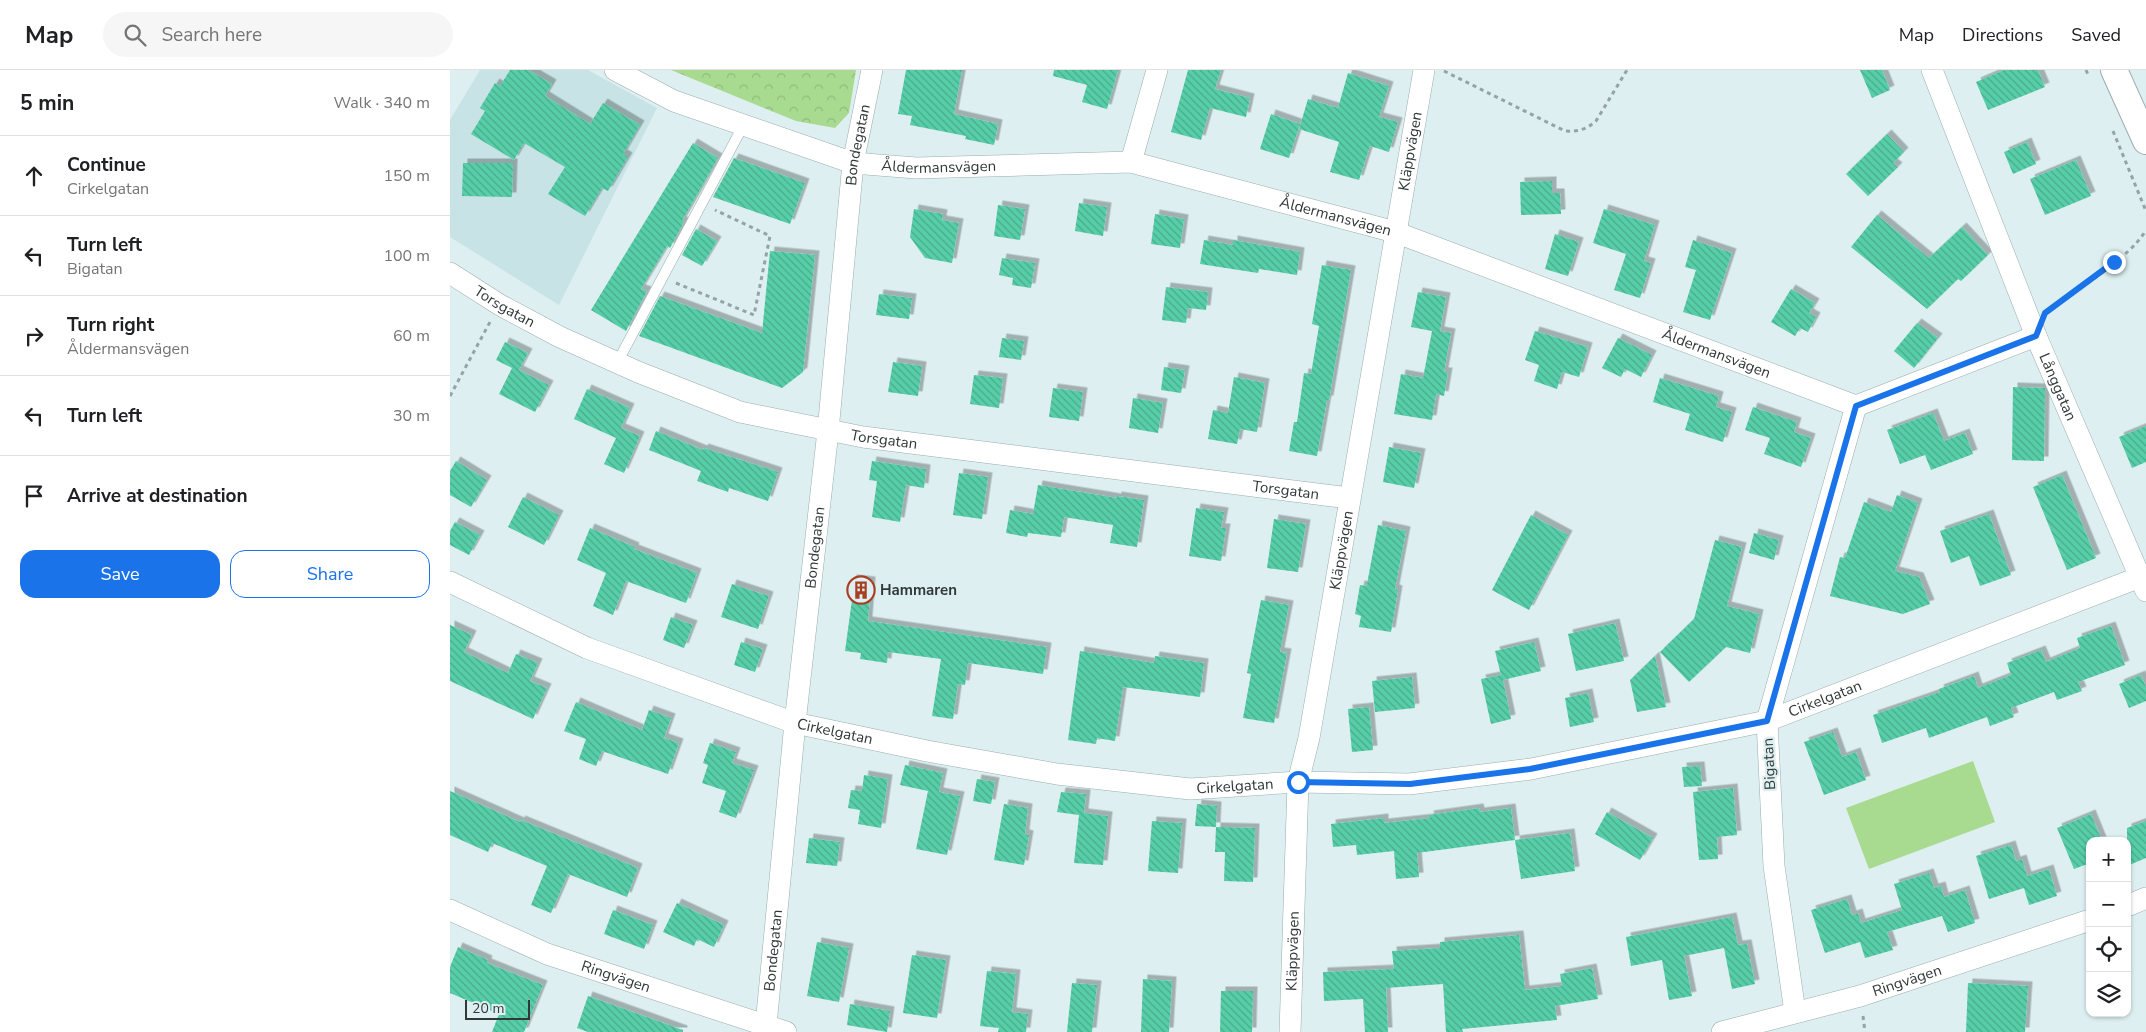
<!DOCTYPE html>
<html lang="en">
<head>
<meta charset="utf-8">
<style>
  :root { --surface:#fff; --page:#f6f6f6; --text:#202124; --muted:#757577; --line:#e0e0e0; --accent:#1a73e8 }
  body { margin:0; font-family:"Nunito Sans",sans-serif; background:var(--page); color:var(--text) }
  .controls { position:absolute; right:15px; bottom:15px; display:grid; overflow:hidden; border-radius:10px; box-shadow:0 1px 4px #0004 }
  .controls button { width:45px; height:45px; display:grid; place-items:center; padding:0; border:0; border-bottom:1px solid var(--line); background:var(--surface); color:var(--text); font:25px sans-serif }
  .scale { position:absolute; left:15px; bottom:12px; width:65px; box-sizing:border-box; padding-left:5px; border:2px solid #313838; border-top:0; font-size:14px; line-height:18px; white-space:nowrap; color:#313838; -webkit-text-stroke:4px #ddeff1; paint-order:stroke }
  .stop { position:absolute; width:15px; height:15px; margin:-11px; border:4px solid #1a73e8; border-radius:50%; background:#fff }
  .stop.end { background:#1a73e8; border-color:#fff; box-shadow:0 1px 5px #0008 }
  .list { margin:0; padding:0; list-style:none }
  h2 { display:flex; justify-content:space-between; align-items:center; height:65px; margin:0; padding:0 20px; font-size:21px }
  h2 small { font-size:16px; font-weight:400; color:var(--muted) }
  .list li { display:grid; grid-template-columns:32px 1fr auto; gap:15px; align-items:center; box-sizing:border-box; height:80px; padding:0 20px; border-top:1px solid var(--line) }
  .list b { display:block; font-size:19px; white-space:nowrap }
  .list p { margin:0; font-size:16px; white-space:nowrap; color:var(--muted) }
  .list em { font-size:16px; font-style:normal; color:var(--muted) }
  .actions { display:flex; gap:10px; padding:15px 20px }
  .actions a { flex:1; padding:11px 0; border:1px solid var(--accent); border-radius:15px; text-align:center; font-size:18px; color:var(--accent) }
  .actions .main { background:var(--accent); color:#fff }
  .icon { flex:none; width:28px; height:28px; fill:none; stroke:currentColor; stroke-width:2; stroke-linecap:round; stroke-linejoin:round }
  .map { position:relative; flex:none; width:1696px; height:962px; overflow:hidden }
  header { display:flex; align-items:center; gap:30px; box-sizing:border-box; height:70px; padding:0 25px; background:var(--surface); border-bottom:1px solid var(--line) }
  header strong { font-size:24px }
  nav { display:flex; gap:28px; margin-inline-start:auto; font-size:18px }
  .search { width:350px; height:45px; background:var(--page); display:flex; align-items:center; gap:12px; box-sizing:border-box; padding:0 18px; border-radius:28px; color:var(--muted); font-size:19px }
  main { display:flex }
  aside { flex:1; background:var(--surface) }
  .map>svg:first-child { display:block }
</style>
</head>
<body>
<header>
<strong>Map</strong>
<div class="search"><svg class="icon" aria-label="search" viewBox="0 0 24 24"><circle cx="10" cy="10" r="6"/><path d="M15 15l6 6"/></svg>Search here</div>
<nav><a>Map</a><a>Directions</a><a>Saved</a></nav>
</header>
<main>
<aside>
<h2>5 min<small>Walk · 340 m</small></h2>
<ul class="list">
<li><svg class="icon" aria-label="ahead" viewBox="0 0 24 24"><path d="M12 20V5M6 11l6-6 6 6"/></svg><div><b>Continue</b><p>Cirkelgatan</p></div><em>150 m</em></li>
<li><svg class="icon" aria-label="left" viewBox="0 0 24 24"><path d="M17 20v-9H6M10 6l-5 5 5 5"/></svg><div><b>Turn left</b><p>Bigatan</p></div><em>100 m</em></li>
<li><svg class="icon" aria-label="right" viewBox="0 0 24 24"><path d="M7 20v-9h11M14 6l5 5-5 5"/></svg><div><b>Turn right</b><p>Åldermansvägen</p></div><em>60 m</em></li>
<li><svg class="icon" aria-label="left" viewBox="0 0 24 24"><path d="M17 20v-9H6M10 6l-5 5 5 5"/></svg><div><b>Turn left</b></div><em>30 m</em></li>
<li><svg class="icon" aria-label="arrive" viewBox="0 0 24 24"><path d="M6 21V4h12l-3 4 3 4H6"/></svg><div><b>Arrive at destination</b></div></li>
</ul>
<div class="actions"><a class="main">Save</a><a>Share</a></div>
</aside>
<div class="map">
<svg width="1696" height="962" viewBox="0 0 1696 962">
  <defs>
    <pattern id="park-crowns" width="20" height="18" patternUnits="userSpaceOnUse" patternTransform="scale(1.25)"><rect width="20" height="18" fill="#a8da90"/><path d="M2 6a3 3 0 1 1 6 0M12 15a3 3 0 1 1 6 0" fill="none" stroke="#91bc7d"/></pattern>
    <pattern id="building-back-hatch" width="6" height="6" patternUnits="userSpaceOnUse" patternTransform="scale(1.25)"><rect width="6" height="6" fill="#57cfa9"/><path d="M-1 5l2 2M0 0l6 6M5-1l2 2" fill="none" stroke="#49a98b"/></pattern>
    <filter id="shadow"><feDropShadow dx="4.5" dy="-4.5" stdDeviation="0" flood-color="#0004"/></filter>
  </defs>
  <rect width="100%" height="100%" fill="#ddeff1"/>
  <polygon fill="#c8e3e5" points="30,0 138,0 207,38 109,235 0,167 0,50"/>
  <polygon fill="url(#park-crowns)" points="221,0 406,0 399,43 385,58 346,51"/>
  <polygon fill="#a8da90" points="1523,691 1545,752 1419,799 1396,738"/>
  <g fill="url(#building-back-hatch)" filter="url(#shadow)">
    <polygon points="60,0 78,0 102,14 95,26 140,54 153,33 190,55 173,84 178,87 158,121 152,118 135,146 98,124 115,97 74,73 64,90 21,64 35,41 30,38 45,13 50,16"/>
    <polygon points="456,0 512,0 504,44 548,54 544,75 515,69 516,66 460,55 462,46 448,44"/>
    <polygon points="604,0 668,0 657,39 632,32 637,15 603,6"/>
    <polygon points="738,0 771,0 765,19 800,28 796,47 760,38 751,70 721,62"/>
    <polygon points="1410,0 1432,0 1440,20 1422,28"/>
    <polygon points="1554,0 1588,0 1595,17 1538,40 1526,12"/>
    <polygon points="898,3 939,16 929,47 948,52 939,82 920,76 909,110 880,102 889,72 849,59 858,29 888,38"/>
    <polygon points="821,44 850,54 839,88 810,79"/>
    <polygon points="1437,64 1454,82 1443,93 1448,97 1418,126 1396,104"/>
    <polygon points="1577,72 1586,94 1563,104 1554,82"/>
    <polygon points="243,73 268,88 232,151 234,152 220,178 217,176 191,219 197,221 176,261 141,240"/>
    <polygon points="284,88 355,113 340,154 263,127"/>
    <polygon points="1626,90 1641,126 1595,145 1580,109"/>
    <polygon points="13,93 63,93 62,127 12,126"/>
    <polygon points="1102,111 1102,123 1110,123 1111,144 1071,145 1070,112"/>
    <polygon points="629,133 657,137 653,166 625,161"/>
    <polygon points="548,135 575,139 570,170 544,166"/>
    <polygon points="464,139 493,144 492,150 509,153 502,193 475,188 460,167"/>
    <polygon points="1154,139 1205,155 1194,191 1201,193 1190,228 1164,220 1176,184 1143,173"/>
    <polygon points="705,144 734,149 730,178 701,174"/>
    <polygon points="1427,145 1479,188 1512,157 1538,185 1511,211 1508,209 1477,239 1401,177"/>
    <polygon points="246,159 267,171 252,196 232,185"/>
    <polygon points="1105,164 1129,172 1118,206 1095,199"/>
    <polygon points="754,170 783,175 783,170 850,182 847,205 809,199 808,203 750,194"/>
    <polygon points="1243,170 1282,183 1260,250 1233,242 1246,200 1235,197"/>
    <polygon points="320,181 365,185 353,302 332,318 189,266 210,226 312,263"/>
    <polygon points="552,188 585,193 581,218 562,215 563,208 549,205"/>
    <polygon points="872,195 901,200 879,330 877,330 867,386 839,381 844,352 847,352 854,303 861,304 869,256 862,254"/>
    <polygon points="716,217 758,222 756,240 738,238 736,253 712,250"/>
    <polygon points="1341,219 1365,233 1359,243 1366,247 1358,262 1350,258 1345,266 1321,252"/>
    <polygon points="968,222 996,227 990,261 1001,263 994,302 998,302 994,326 986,324 982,350 944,344 951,304 973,308 982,261 961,257"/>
    <polygon points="429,224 462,228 459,249 426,245"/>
    <polygon points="1467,253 1488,268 1464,298 1444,281"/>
    <polygon points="1085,261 1138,277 1129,307 1112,302 1107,319 1084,311 1089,295 1075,290"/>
    <polygon points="552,268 574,271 571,290 549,287"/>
    <polygon points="1168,268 1202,285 1191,307 1175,299 1171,307 1152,298"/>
    <polygon points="55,272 78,283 69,300 99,315 85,342 49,324 62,298 46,290"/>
    <polygon points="443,292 472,296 468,326 438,322"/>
    <polygon points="714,297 735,300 731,323 711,320"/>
    <polygon points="524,305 553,308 549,338 520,334"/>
    <polygon points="784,307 815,313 807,362 790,359 787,374 758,369 763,340 778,343"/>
    <polygon points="1210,308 1269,326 1266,337 1282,342 1273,372 1235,360 1240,344 1203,332"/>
    <polygon points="1563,317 1595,318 1594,391 1562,390"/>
    <polygon points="603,318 633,322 629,351 599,347"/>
    <polygon points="137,319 180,338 171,358 190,366 174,403 154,394 166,368 124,349"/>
    <polygon points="683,328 713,333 708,363 679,358"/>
    <polygon points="1303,337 1347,352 1344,362 1361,368 1351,397 1314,384 1320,368 1295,360"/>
    <polygon points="1483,343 1494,371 1515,363 1523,384 1481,400 1475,385 1450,394 1437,360"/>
    <polygon points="1696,356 1696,392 1682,398 1669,367"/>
    <polygon points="206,361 253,380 254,378 328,402 318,431 279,418 278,422 247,411 251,401 199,380"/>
    <polygon points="939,377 971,383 964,418 933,412"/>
    <polygon points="6,391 37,410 21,437 0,425 0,401"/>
    <polygon points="422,391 476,399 474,418 456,415 450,452 422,447 427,411 419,410"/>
    <polygon points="509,403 538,407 532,449 503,445"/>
    <polygon points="1612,405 1646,488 1617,500 1583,417"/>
    <polygon points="588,415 667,428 667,426 694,430 687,477 660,473 663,455 614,447 611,467 578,463 577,467 556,463 560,440 583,444"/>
    <polygon points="1447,425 1468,433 1445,501 1469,507 1480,534 1453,544 1380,526 1390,487 1395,488 1414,432 1441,442"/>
    <polygon points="73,427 109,445 94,475 58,457"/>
    <polygon points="746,438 774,442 771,458 776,458 771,491 739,486"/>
    <polygon points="1539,444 1561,505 1530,516 1519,486 1501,493 1490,461"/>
    <polygon points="1081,445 1118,465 1079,540 1042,520"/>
    <polygon points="824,449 856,454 848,502 817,498"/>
    <polygon points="5,452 30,465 19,485 0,475 0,461"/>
    <polygon points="928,455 956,461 945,519 948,520 941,562 909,557 911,546 905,544 910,515 916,516 917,514"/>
    <polygon points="140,458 185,477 184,479 247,503 236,533 176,511 163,545 143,536 156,503 127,490"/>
    <polygon points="1304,463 1329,470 1324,490 1299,483"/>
    <polygon points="1265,470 1292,477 1277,536 1309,544 1300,583 1276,577 1239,612 1210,582 1244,549"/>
    <polygon points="402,509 421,511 418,551 597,577 593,604 518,593 515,615 508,614 503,649 482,646 491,589 438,582 437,593 410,589 411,583 395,581 402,530 400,530"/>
    <polygon points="282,514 319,526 308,559 271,547"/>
    <polygon points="811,530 839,535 830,582 837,583 824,653 793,648 801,604 797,603"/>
    <polygon points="221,547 243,555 234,578 213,570"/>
    <polygon points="1165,553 1174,591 1126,601 1118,564"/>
    <polygon points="0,555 22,565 14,582 58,603 66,584 88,593 80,611 97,618 83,649 0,611"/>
    <polygon points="1661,556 1675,595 1628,612 1632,621 1607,630 1604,622 1561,638 1564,647 1540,656 1537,647 1479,668 1476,658 1432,673 1423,645 1490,622 1489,619 1524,606 1528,618 1561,605 1557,593 1591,580 1596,592 1630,578 1627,568"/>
    <polygon points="291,572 313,579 305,602 284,595"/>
    <polygon points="1084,572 1091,601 1053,610 1061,649 1041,654 1031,609 1051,605 1045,581"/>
    <polygon points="630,581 704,593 705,586 754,593 750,627 673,617 665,671 647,668 646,674 618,670"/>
    <polygon points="1205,586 1216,637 1187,642 1180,610"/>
    <polygon points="1691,605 1696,617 1696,631 1679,638 1669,614"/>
    <polygon points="962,607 965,638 925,642 922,611"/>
    <polygon points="1138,623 1144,652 1120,657 1115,628"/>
    <polygon points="126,632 192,660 199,640 221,648 214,668 229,673 218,704 152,681 146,696 129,689 136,669 114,661"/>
    <polygon points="919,637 923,680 902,682 898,639"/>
    <polygon points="1383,662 1392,687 1406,682 1416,710 1374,725 1354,672"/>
    <polygon points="260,673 286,682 282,693 304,700 286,748 269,742 276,721 252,713 258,695 253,693"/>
    <polygon points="455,695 493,703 489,722 510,726 497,785 466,779 478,721 450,715"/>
    <polygon points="1250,696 1252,716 1234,717 1232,697"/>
    <polygon points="414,705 438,709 431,758 408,754 410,740 398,738 401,720 412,721"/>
    <polygon points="527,709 545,712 541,734 523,731"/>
    <polygon points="1283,718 1287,765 1267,767 1268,789 1249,790 1243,722"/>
    <polygon points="0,721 70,752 71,750 188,798 177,827 118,804 101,843 81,835 97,796 42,773 38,782 0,765"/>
    <polygon points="611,722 636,724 634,743 658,746 653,795 624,793 629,745 607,742"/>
    <polygon points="554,734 578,738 575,764 579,765 574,795 544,790"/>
    <polygon points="747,734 767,736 766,757 745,756"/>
    <polygon points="1029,738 1030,742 1061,738 1065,770 967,783 969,807 946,809 944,781 907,785 906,775 883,777 881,754 934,748 934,753 980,748 979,745"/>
    <polygon points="1157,742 1203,768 1190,790 1145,764"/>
    <polygon points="1641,744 1652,771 1640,771 1640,793 1624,799 1607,758"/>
    <polygon points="702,751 732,753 728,803 698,801"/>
    <polygon points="1696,751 1696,788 1677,796 1677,758"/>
    <polygon points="766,757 805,758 803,812 774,811 775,782 765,782"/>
    <polygon points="1120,763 1125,801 1071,809 1065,770"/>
    <polygon points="359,768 390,772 387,796 356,793"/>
    <polygon points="1561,775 1566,791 1572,789 1577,806 1599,799 1607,826 1579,835 1574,818 1539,829 1526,786"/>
    <polygon points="1479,803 1484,818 1491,816 1494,827 1515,820 1525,853 1498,862 1492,846 1437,862 1443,880 1415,888 1410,872 1375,883 1361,840 1397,829 1402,845 1408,843 1411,853 1452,840 1444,814"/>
    <polygon points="227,833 274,855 264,877 247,869 244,876 213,862"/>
    <polygon points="163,840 203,855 194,879 154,864"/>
    <polygon points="1282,847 1288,875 1297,874 1305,914 1282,919 1274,878 1234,886 1242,926 1219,930 1212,890 1181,896 1176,867"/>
    <polygon points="1069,865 1075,920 1112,916 1110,904 1142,898 1148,929 1105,936 1107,950 1012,959 1013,962 996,962 993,914 936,918 938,962 915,962 913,929 874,931 873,902 944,899 942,881 990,878 990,872"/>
    <polygon points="367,872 399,878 389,932 357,926"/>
    <polygon points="8,877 38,890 37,893 93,915 74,962 42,962 49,944 0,923 0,897"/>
    <polygon points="462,885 496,890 487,948 453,943"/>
    <polygon points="537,901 566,904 562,942 578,944 576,962 548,962 549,958 530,956"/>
    <polygon points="693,909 722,911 719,962 691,962"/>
    <polygon points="622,913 647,915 642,962 617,962"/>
    <polygon points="1518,913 1578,916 1575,962 1516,962"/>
    <polygon points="771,921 803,921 802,962 770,962"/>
    <polygon points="138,926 233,960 233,962 138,962 127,958"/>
    <polygon points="400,934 440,941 437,962 397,955"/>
  </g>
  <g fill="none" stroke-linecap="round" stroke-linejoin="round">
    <g stroke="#9bacae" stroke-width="11">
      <polyline id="service" points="167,293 294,54"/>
    </g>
    <g stroke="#9bacae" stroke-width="22">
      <g id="minor">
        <path id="s1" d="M 165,0 L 224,31 L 403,93 L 466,98 L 681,92 L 945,162 L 1406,336 L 1586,266"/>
        <path id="s2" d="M 1482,0 L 1586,266 L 1696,521"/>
        <polyline points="681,92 707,0"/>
        <path id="s3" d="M 0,203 L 50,235 L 110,267 L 188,302 L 290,342 L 413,367 L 899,428"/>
        <path id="s4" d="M 0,512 L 137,578 L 345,653 L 477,681 L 607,704 L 740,719 L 848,712 L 959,714 L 1081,699 L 1317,651 L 1690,507"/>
        <polyline points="1677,836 1696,828"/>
        <path id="s5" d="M 0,840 L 97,884 L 336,962"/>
        <polyline points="1345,942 1324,796 1317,651 1406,336"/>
        <path id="s6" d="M 316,955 L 345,653 L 378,361 L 403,93 L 422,0"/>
        <path id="s7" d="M 840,962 L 848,712 L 859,668 L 974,0"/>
        <path id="s8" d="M 1272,962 L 1410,926 L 1640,850"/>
      </g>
    </g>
    <g stroke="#9bacae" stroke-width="28">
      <polyline id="tertiary" points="1664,0 1696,71"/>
    </g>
    <g stroke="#96a3a4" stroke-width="3" stroke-dasharray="4 4" stroke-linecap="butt">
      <polyline points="1636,0 1639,7"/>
      <path d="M 994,1 L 1115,61 C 1128,62 1137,59 1146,51 L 1177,0"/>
      <polyline points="1663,61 1696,141"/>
      <polyline points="226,213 304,245 320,166 265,140"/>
      <path d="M 1598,241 C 1626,220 1679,189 1696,160"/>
      <polyline points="0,326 40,252"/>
      <polyline points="1413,946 1415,962"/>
    </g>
    <use href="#service" stroke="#fff" stroke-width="10"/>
    <use href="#minor" stroke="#fff" stroke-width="21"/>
    <use href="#tertiary" stroke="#fff" stroke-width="26"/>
  </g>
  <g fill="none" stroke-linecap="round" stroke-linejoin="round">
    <polyline stroke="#1a73e8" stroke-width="6" points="848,712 960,714 1080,699 1317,651 1406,336 1586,266 1595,243 1664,192"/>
  </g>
  <defs>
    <g id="building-ring" transform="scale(1.4375)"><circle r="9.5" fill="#ddeff1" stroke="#a83f22" stroke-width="1.5"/><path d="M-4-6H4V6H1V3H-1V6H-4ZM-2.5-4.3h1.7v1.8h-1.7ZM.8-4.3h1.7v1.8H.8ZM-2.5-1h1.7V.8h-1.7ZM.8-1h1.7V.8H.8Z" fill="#a83f22"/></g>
  </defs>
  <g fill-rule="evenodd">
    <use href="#building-ring" x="411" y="520"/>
  </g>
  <g text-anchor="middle" stroke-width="4.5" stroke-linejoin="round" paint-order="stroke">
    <g font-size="15" fill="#313838" stroke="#ddeff1">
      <text dy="5" stroke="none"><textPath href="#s6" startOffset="885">Bondegatan</textPath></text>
      <text dy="5" stroke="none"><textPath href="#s7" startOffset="891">Kläppvägen</textPath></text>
      <text dy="5" stroke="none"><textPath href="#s1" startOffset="342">Åldermansvägen</textPath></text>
      <text dy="5" stroke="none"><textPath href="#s1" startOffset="746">Åldermansvägen</textPath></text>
      <text dy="5" stroke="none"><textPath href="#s3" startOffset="64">Torsgatan</textPath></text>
      <text dy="5" stroke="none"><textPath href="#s1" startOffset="1151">Åldermansvägen</textPath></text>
      <text dy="5" stroke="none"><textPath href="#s2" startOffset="341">Långgatan</textPath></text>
      <text dy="5" stroke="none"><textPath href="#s3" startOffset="469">Torsgatan</textPath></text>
      <text dy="5" stroke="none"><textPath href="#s3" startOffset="874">Torsgatan</textPath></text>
      <text dy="5" stroke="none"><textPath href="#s6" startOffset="480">Bondegatan</textPath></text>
      <text dy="5" stroke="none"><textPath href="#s7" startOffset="486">Kläppvägen</textPath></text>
      <text dy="5" stroke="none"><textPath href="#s4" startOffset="1419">Cirkelgatan</textPath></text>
      <text dy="5" stroke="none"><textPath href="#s4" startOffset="414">Cirkelgatan</textPath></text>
      <text transform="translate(1319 694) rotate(-93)" y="5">Bigatan</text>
      <text dy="5" stroke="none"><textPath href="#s4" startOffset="819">Cirkelgatan</textPath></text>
      <text dy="5" stroke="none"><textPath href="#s6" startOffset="75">Bondegatan</textPath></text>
      <text dy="5" stroke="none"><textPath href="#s7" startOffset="81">Kläppvägen</textPath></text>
      <text dy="5" stroke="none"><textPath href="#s5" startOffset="179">Ringvägen</textPath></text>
      <text dy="5" stroke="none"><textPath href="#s8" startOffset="192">Ringvägen</textPath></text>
    </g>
    <g font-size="15" font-weight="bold" fill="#313838" stroke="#ddeff1" text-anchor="start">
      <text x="430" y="525">Hammaren</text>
    </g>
  </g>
</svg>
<div class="controls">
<button>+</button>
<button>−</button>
<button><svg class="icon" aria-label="locate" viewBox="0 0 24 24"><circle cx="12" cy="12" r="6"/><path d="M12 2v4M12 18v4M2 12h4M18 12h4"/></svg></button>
<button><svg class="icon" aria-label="layers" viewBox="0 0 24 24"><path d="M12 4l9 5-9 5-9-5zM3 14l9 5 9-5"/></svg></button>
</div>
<div class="scale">20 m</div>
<div class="stop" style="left:848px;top:712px"></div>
<div class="stop end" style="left:1664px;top:192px"></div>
</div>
</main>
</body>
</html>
